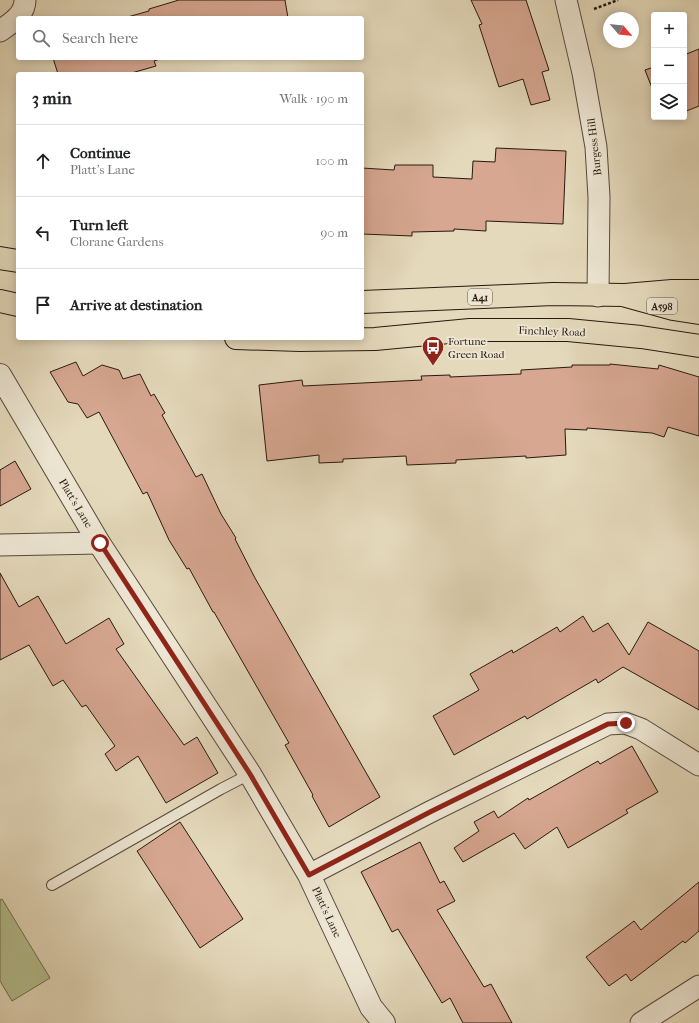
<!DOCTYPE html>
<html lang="en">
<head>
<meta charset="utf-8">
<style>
  :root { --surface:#fff; --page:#f2f2f2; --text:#202124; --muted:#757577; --line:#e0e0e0 }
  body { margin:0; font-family:"IM FELL French Canon",serif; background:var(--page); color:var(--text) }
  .controls { position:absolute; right:12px; top:12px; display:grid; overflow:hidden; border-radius:4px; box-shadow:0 2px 10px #0003 }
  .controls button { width:36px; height:36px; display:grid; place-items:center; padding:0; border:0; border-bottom:1px solid var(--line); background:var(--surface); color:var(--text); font:20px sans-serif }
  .compass { position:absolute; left:603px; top:12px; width:36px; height:36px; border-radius:50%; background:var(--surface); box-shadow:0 2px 10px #0003; rotate:118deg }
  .stop { position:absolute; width:12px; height:12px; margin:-9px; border:3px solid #8f2418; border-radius:50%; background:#fff }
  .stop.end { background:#8f2418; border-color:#fff; box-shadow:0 1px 4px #0008 }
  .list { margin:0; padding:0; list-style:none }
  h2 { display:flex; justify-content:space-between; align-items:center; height:52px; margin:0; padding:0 16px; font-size:17px }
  h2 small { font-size:13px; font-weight:400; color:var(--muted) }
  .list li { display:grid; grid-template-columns:26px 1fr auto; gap:12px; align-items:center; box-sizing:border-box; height:72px; padding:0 16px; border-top:1px solid var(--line) }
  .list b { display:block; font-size:15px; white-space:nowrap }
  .list p { margin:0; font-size:13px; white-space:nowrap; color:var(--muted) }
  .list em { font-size:13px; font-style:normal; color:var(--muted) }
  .icon { flex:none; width:22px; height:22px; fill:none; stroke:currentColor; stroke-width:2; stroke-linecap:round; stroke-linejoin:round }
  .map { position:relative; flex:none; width:699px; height:1023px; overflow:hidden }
  .search { position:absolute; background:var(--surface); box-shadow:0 2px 10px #0003; left:16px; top:16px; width:348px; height:44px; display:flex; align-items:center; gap:10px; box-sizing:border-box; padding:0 14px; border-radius:4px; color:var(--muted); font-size:15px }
  .panel { position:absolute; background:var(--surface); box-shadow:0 2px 10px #0003; left:16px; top:72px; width:348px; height:268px; border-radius:4px }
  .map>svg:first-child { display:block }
</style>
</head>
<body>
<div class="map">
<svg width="699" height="1023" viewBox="0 0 699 1023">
  <rect width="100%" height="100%" fill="#e4d9bb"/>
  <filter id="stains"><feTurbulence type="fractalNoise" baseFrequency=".005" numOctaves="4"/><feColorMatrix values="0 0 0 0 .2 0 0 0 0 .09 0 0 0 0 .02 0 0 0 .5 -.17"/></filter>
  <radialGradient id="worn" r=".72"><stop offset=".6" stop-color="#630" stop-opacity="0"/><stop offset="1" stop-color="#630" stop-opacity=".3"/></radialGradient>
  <polygon fill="#b5bf8f" stroke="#6e6c50" points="2,899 50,978 12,1001 0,981 0,900"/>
  <g fill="#d7a791" stroke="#281810">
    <polygon points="179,0 285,0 288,18 124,18 149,11 149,9"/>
    <polygon points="471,0 526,0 549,70 542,72 550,100 531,105 523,79 499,87 479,25 482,24"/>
    <polygon points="699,49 699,106 684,112 684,55"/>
    <polygon points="53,58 163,58 154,61 156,66 128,74 58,74"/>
    <polygon points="654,67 654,93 645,70"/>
    <polygon points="496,148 566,151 563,224 486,221 486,231 454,229 454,231 412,232 412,236 362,234 362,168 394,170 395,165 433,165 433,177 472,179 473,161 495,162"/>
    <polygon points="76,362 83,376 102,365 119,370 123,379 140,374 151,396 154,394 165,413 162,415 196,477 202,474 221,514 236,538 235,539 255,578 380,797 329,827 312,796 313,795 285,745 289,743 214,612 213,612 189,568 187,569 169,540 147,492 143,494 99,412 87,418 78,404 68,402 50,372"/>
    <polygon points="610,364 658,369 659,365 699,377 699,436 668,427 664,437 652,433 587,428 587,430 565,429 566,455 526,458 526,456 456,460 456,463 407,465 406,456 343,459 343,462 319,463 319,455 267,461 259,385 302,380 303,386 422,380 421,376 450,375 450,377 521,374 521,370 572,367 572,365 610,365"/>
    <polygon points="15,461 31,489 0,506 0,470"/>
    <polygon points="0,573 19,607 38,596 66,644 109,618 124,644 116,649 184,745 197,737 218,773 166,803 138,756 116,771 105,754 115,746 86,705 82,707 63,680 53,686 29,645 0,660"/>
    <polygon points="583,616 593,632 608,623 629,655 648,622 699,651 699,710 623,667 598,683 596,679 527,719 525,716 454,755 433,716 479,690 470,674 512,650 513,653 557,627 560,632"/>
    <polygon points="632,746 658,792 626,810 628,813 568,848 557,827 525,849 514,833 463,862 454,848 479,831 474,822 494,811 498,818 528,798 529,800 598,761 600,764"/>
    <polygon points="180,822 243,919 200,948 137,851"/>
    <polygon points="420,842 440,883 444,881 455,901 437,910 484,987 491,984 512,1023 463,1023 450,998 442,1003 398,929 392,932 361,872"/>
    <polygon points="699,882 699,931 685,943 683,941 631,981 626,974 609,986 586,957 634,921 641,930"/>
  </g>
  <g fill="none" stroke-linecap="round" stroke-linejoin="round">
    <g stroke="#57483b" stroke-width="12">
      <polyline id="service" points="52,885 221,789 250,774"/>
    </g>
    <g stroke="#57483b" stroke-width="23">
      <g id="minor">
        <polyline points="566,0 583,73 596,147 599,197 598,296"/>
        <path d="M 0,31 C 11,23 25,15 25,0"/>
        <polyline points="0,545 99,543"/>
        <polyline points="309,875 430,812 608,724 625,723 641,729 699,765"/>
        <polyline points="641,1023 699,986"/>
      </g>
    </g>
    <g stroke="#57483b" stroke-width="24">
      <polyline id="tertiary" points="0,375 99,543 250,774 309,875 371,1007 384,1023"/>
    </g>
    <g stroke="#281810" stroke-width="24">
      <polyline id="primary" points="626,296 673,309 699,313"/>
    </g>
    <g stroke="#281810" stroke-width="24">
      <g id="trunk">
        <polyline points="0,258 18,261"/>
        <polyline points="0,301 18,305"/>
        <polyline points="362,302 507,296 553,294 625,295 672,291 699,291"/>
        <polyline points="236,338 300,340 375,339 470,330 568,330 641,337 699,346"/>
      </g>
    </g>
    <polyline stroke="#281810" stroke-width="2.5" stroke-dasharray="3 2" stroke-linecap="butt" points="594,9 618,0"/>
    <use href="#service" stroke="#ede6d3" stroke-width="10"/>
    <use href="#minor" stroke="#ede6d3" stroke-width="21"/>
    <use href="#tertiary" stroke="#ede6d3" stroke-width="22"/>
    <use href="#primary" stroke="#e4d9bb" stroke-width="22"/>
    <use href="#trunk" stroke="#e4d9bb" stroke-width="22"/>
  </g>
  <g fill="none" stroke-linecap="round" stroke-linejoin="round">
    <polyline stroke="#8f2418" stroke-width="5" points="100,543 250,774 309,875 430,812 608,724 626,723"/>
  </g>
  <defs>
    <g id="bus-pin" transform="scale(1.15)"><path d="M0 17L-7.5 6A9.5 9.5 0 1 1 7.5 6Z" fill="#8f2418" stroke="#ede6d3"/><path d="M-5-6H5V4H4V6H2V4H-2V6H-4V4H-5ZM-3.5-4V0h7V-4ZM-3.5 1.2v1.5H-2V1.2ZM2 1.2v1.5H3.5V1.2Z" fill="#fff"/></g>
  </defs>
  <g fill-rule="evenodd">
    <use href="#bus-pin" x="433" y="347"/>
  </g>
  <g text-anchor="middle" stroke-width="3.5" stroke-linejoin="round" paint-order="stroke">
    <g fill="#ede6d3" stroke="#63564a" stroke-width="1">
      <rect x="468" y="289" width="24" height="16" rx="3"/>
      <rect x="647" y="298" width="30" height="16" rx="3"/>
    </g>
    <g font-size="10" font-weight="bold" fill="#281810">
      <text x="480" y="301">A41</text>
      <text x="662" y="310">A598</text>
    </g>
    <g font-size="11" fill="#281810" stroke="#ede6d3">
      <text transform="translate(594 147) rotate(-97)" y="4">Burgess Hill</text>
      <text transform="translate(552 331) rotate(2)" y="4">Finchley Road</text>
      <text transform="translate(76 503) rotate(59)" y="4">Platt's Lane</text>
      <text transform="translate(327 912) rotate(65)" y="4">Platt's Lane</text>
    </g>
    <g font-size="11" fill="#281810" stroke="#ede6d3" text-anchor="start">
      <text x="448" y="345">Fortune<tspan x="448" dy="13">Green Road</tspan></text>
    </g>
  </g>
  <rect width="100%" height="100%" filter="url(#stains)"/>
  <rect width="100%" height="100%" fill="url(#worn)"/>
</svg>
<div class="controls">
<button>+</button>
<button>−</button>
<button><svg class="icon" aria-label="layers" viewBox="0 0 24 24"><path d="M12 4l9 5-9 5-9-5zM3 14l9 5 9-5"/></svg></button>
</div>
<svg class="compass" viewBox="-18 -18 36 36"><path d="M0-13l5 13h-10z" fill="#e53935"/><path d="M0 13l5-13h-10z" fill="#757577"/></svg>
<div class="stop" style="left:100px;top:543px"></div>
<div class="stop end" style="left:626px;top:723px"></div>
<div class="search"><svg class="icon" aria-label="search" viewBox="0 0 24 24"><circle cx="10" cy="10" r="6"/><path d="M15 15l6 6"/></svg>Search here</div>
<section class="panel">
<h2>3 min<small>Walk · 190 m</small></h2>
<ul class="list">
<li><svg class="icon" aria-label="ahead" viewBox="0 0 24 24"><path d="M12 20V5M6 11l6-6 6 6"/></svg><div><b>Continue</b><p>Platt's Lane</p></div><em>100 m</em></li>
<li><svg class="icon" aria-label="left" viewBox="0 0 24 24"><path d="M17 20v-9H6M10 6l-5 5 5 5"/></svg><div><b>Turn left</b><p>Clorane Gardens</p></div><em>90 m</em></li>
<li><svg class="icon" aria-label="arrive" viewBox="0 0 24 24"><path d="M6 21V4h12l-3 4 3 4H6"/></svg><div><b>Arrive at destination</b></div></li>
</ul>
</section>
</div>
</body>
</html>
